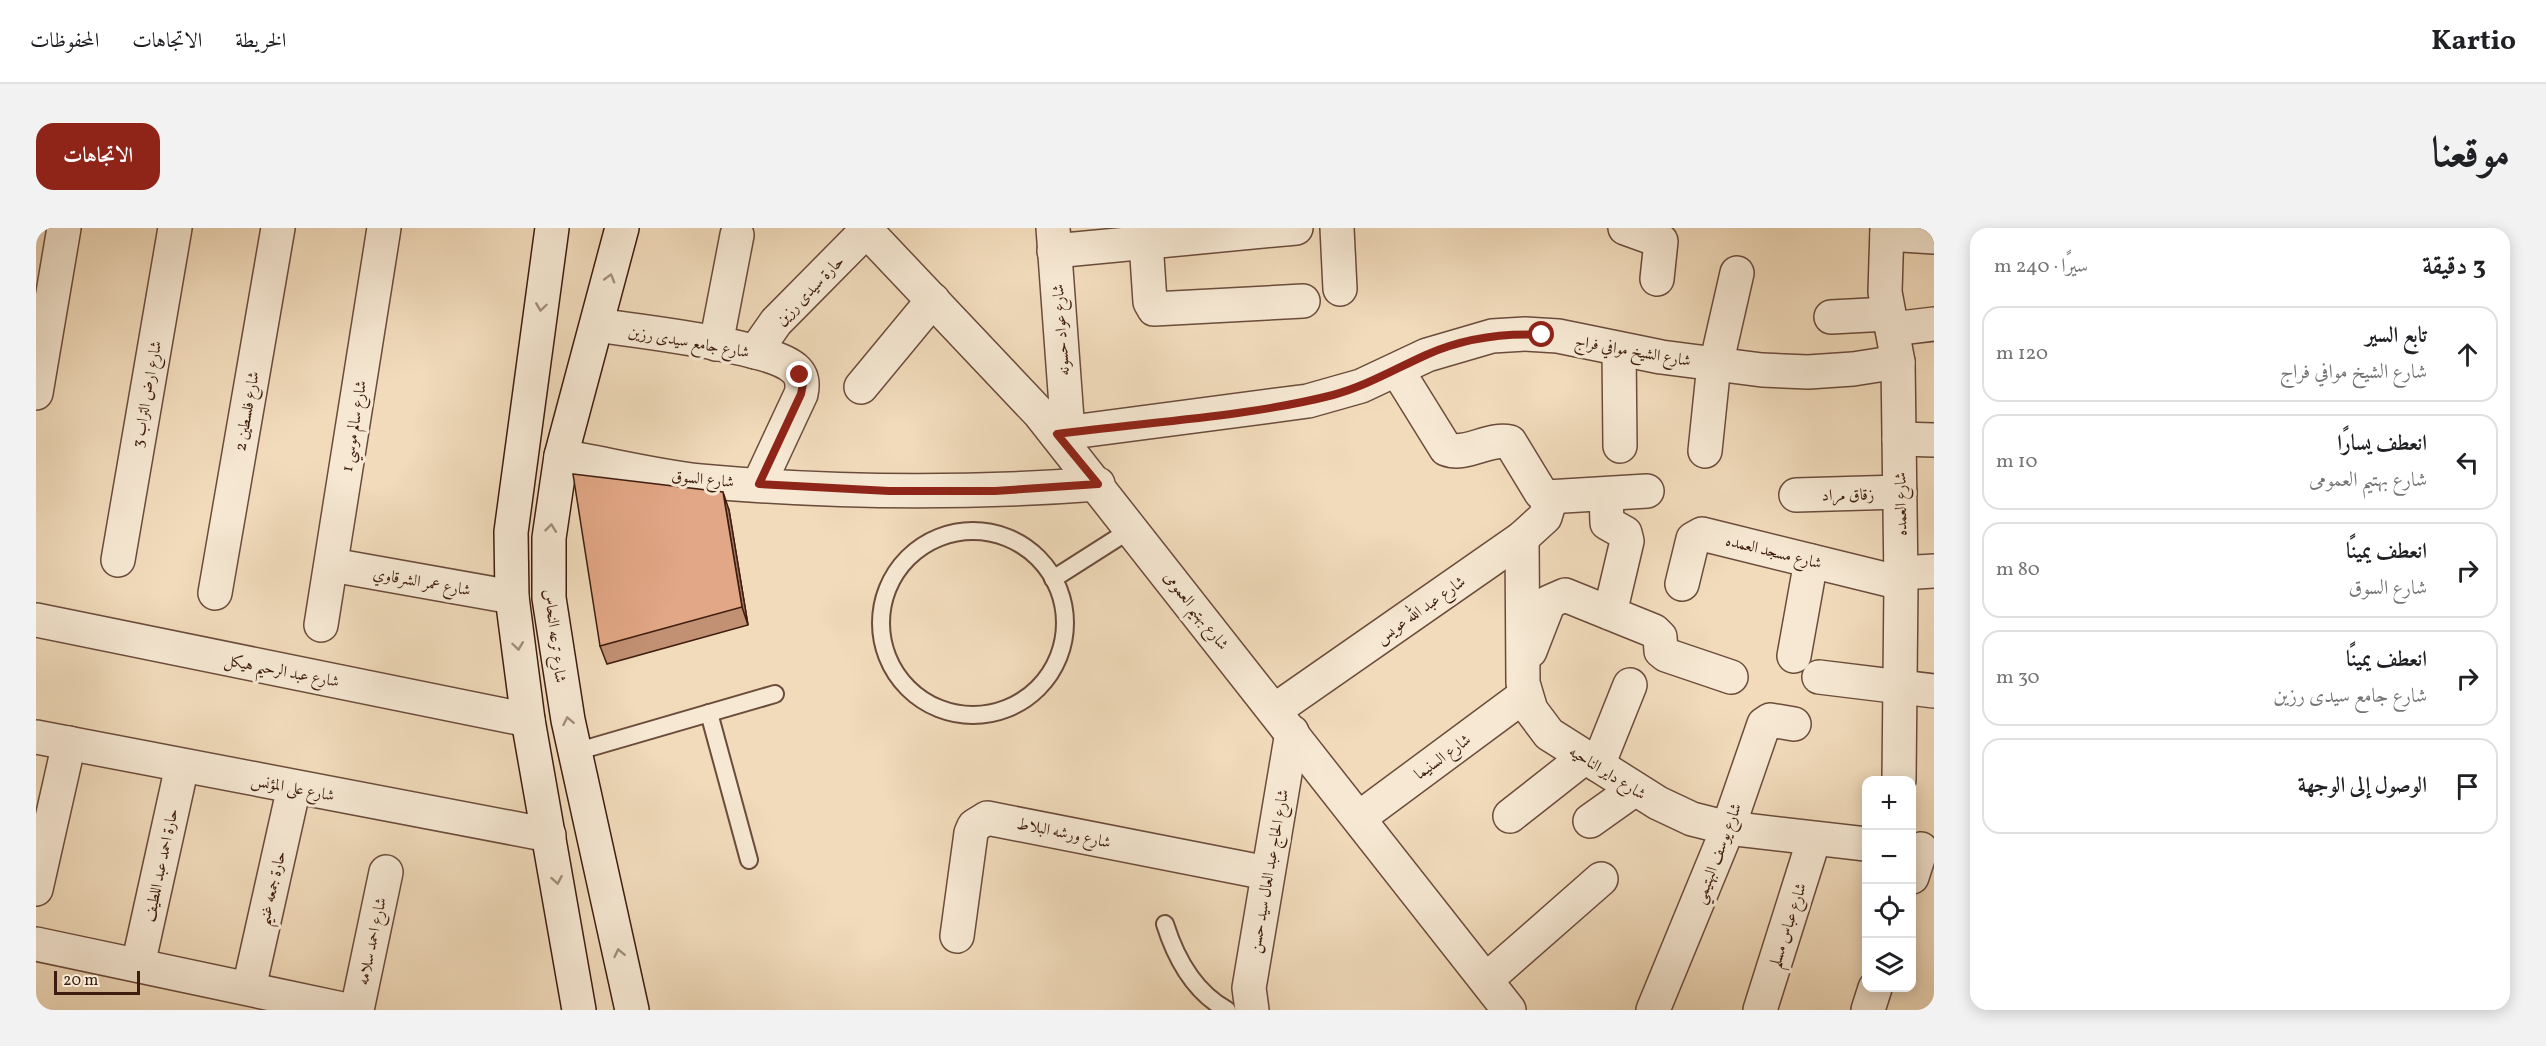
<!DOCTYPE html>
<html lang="ar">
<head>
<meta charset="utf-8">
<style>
  :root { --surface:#fff; --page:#f2f2f2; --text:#202124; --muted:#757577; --line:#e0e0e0; --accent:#8f2418 }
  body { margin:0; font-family:Vollkorn,Amiri,serif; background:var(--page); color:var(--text); direction:rtl }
  .controls { position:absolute; right:18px; bottom:18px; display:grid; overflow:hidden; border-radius:12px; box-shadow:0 3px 15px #0003 }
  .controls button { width:54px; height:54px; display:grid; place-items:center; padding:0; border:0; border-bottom:2px solid var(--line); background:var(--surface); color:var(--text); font:30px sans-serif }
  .scale { position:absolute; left:18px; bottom:15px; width:86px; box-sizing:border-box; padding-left:6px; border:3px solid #3e1d10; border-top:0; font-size:16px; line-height:21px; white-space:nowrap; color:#3e1d10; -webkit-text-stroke:4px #f6e8d3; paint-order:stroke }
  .stop { position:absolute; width:18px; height:18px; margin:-14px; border:4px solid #8f2418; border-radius:50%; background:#fff }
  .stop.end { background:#8f2418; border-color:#fff; box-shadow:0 2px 6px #0008 }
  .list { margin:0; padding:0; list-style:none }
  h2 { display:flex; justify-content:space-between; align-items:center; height:78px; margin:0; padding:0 24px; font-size:26px }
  h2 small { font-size:20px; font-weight:400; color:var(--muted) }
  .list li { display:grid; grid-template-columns:39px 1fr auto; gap:18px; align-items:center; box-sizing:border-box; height:96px; margin:0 12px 12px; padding:0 12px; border:2px solid var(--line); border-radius:18px }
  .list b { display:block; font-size:22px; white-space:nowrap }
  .list p { margin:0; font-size:20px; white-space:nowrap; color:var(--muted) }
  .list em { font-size:20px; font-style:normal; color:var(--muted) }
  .icon { flex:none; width:33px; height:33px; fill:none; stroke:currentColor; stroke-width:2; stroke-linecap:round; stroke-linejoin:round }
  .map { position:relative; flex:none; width:1898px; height:782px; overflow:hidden; direction:ltr; border-radius:18px }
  header { display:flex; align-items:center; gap:36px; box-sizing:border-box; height:84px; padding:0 30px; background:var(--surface); border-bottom:2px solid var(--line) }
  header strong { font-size:28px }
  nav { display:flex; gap:33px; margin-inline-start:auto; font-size:21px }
  .intro { display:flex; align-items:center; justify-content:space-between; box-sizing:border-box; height:144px; padding:0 36px }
  h1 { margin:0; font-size:42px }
  .button { padding:15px 27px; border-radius:18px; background:var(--accent); color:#fff; font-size:21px; font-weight:700 }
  main { display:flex; gap:36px; padding:0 36px }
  aside { flex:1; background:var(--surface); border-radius:18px; box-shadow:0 3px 15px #0003 }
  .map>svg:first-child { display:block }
</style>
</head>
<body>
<header>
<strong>Kartio</strong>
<nav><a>الخريطة</a><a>الاتجاهات</a><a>المحفوظات</a></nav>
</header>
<div class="intro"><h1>موقعنا</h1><a class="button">الاتجاهات</a></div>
<main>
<aside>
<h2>3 دقيقة<small>سيرًا · 240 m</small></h2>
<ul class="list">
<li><svg class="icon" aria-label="ahead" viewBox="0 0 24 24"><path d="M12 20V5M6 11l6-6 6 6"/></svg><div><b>تابع السير</b><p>شارع الشيخ موافي فراج</p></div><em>120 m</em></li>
<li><svg class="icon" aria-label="left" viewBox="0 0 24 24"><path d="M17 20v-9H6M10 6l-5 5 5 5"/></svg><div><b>انعطف يسارًا</b><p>شارع بهتيم العمومى</p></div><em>10 m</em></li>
<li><svg class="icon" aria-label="right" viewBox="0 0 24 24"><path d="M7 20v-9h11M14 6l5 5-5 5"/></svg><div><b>انعطف يمينًا</b><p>شارع السوق</p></div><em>80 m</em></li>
<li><svg class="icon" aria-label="right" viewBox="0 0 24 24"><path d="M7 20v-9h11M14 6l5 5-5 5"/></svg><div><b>انعطف يمينًا</b><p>شارع جامع سيدى رزين</p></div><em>30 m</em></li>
<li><svg class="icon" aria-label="arrive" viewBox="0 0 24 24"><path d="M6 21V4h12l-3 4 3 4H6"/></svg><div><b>الوصول إلى الوجهة</b></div></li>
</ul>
</aside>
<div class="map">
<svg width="1898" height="782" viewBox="0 0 1898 782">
  <rect width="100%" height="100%" fill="#f1dbbb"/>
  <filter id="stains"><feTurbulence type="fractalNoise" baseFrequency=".00333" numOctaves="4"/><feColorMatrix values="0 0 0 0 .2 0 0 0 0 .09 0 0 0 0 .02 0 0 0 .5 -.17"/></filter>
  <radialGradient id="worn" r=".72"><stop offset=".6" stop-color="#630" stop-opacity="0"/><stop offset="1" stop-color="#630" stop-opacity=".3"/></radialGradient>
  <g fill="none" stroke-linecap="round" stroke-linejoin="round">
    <g stroke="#6b4c3b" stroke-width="20">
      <g id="lane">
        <circle cx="937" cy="395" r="92"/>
        <polyline points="1017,351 1097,300"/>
        <polyline points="673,485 713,632"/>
        <polyline points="539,524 739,466"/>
        <path d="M 1129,696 C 1140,731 1158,764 1191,782"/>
      </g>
    </g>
    <g stroke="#6b4c3b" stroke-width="36">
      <g id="street">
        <polyline points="828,0 1004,186 1473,782"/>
        <polyline points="1017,0 1032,205"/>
        <polyline points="1301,0 1304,61"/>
        <polyline points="1589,0 1625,13 1621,51"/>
        <polyline points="1851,0 1849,64 1862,134 1865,355 1863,552"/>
        <polyline points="1851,6 1898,9"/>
        <polyline points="1110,14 1114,74 1118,81 1267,73"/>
        <polyline points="1018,23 1260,0"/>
        <polyline points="1795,89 1852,86"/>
        <path d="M 561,97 C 600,103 734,117 759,141 C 767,148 767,157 765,166 L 723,256"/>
        <polyline points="1856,101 1898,96"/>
        <polyline points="680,116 701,7"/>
        <polyline points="1583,121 1584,218"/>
        <polyline points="719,124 740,94 831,2"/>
        <polyline points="1680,137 1701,45"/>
        <path d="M 1361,142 L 1410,221 C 1430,229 1453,209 1474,214 L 1505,265 L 1511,269 L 1611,263"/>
        <polyline points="825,159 897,72"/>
        <polyline points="0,165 28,0"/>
        <polyline points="1021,206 1272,173 1325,158 1391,127 1456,108 1489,106 1522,108 1625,129 1726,142 1772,144 1817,141 1862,134"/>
        <polyline points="1863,211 1898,212"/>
        <polyline points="1669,223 1678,136"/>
        <path d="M 525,228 C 571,236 618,248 664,253 C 797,265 929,266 1062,256"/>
        <polyline points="1570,266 1571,295 1589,305 1591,313 1574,385"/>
        <polyline points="1760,267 1864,264"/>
        <polyline points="1486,310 1487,455 1495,482 1513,506 1622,575 1656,591 1692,600 1830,616"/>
        <polyline points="82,332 139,0"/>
        <polyline points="296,337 476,369"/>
        <polyline points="1865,345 1898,343"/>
        <polyline points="1646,356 1657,311 1666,306 1865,355"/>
        <polyline points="179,365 242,0"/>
        <polyline points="0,392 492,492"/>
        <polyline points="285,397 348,0"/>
        <polyline points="1494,423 1513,374 1529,367 1618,403 1624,409 1625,423 1630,427 1695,449"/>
        <polyline points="1758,428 1775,333"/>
        <polyline points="1783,449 1898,463"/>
        <polyline points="1239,482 1486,310 1509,289 1515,269"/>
        <polyline points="0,509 513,607"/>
        <polyline points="1562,537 1594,457"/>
        <polyline points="1474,588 1549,529"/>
        <polyline points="1323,590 1489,467"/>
        <polyline points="1554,593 1599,561"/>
        <polyline points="1876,649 1885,621"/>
        <polyline points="0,661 33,515"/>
        <polyline points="921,708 935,605 938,598 951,590 1231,645"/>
        <polyline points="0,716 311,782"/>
        <polyline points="102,737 146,538"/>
        <polyline points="1450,752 1565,651"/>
        <polyline points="213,760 258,559"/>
        <polyline points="321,782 350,644"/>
        <polyline points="1216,782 1213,760 1256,504"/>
        <polyline points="1617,782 1692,600 1728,496 1734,492 1758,496"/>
        <polyline points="1724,782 1778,611"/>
        <polyline points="1832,782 1839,760"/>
      </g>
    </g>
    <g stroke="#3e1d10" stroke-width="36">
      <g id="secondary">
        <polyline points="516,0 475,304 476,369 492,492 543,782"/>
        <polyline points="586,0 525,228 513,310 513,370 532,492 596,782"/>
      </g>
    </g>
    <use href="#lane" stroke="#f6e8d3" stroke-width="16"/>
    <use href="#street" stroke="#f6e8d3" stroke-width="33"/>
    <use href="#secondary" stroke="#f6e8d3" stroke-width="33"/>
  </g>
  <polygon fill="#c29073" stroke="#3e1d10" stroke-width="1.5" points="693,282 712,397 571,436 564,418"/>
  <polygon fill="#9e755e" stroke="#3e1d10" stroke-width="1.5" points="687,264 693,282 712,397 706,379"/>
  <polygon fill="#e2a786" stroke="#3e1d10" stroke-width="1.5" points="537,246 687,264 706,379 564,418"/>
  <defs><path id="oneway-chevron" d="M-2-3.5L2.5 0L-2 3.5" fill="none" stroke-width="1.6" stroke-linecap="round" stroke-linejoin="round" transform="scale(1.5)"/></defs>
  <g stroke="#a38d7b">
    <use href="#oneway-chevron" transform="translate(574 50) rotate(-74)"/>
    <use href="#oneway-chevron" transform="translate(505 79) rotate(98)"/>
    <use href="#oneway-chevron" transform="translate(515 300) rotate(-83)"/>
    <use href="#oneway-chevron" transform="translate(482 418) rotate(82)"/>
    <use href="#oneway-chevron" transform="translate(532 493) rotate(-101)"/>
    <use href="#oneway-chevron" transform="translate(521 652) rotate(80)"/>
    <use href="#oneway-chevron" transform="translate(583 725) rotate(-102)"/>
  </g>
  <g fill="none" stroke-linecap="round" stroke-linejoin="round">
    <path stroke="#8f2418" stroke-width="8" d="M 764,147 L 767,156 L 765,166 L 723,256 L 853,263 L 959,263 L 1062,256 L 1021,206 C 1110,194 1211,189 1297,167 C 1330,158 1359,141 1390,127 C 1426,111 1466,105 1506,107"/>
  </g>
  <g text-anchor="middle" stroke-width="6" stroke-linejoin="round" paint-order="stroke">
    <g font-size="16" fill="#3e1d10" stroke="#f6e8d3">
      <text transform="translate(773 62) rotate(-46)" y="6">حارة سيدى رزين</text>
      <text transform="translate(1024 102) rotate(-94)" y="6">شارع عواد حسونه</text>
      <text transform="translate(653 113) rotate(10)" y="6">شارع جامع سيدى رزين</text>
      <text transform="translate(1597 122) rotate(10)" y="6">شارع الشيخ موافي فراج</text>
      <text transform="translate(110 166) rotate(-80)" y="6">شارع ارض التراب 3</text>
      <text transform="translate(210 183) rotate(-80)" y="6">شارع فلسطين 2</text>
      <text transform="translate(317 198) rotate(-81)" y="6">شارع سالم موسي 1</text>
      <text transform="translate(667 250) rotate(6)" y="6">شارع السوق</text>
      <text transform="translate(1812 266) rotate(-1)" y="6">زقاق مراد</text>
      <text transform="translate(1864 276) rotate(-91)" y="6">شارع العمده</text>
      <text transform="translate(1738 323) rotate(14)" y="6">شارع مسجد العمده</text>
      <text transform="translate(386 353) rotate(10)" y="6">شارع عمر الشرقاوي</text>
      <text transform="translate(1384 381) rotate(-35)" y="6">شارع عبد الله عويس</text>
      <text transform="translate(1161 382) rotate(52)" y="6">شارع بهتيم العمومى</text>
      <text transform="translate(520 408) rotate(83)" y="6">شارع ترعه النحاس</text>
      <text transform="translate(246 442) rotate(11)" y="6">شارع عبد الرحيم هيكل</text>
      <text transform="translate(1406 528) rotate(-36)" y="6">شارع السنيما</text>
      <text transform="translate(1572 544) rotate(32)" y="6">شارع داير الناحيه</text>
      <text transform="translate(257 559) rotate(11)" y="6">شارع على المؤنس</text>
      <text transform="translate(1028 604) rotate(12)" y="6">شارع ورشه البلاط</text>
      <text transform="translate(1681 625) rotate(-69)" y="6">شارع يوسف البهتيمي</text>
      <text transform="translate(124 637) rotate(-78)" y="6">حارة احمد عبد اللطيف</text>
      <text transform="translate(1232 643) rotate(-80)" y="6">شارع الحاج عبد العال سيد حسن</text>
      <text transform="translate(235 660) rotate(-77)" y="6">حارة جمعه غنيم</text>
      <text transform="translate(1751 697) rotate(-72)" y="6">شارع عباس مسلم</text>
      <text transform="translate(335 713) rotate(-78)" y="6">شارع احمد سلامه</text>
    </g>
  </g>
  <rect width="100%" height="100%" filter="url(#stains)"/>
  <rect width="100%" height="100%" fill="url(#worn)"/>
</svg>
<div class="controls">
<button>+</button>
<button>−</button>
<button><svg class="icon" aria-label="locate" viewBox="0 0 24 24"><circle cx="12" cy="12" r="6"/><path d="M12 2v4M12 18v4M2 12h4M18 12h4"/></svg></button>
<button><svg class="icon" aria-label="layers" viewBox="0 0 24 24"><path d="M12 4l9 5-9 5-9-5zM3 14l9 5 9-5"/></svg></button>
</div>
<div class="scale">20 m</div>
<div class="stop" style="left:1506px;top:107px"></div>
<div class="stop end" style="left:764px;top:147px"></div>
</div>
</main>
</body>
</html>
